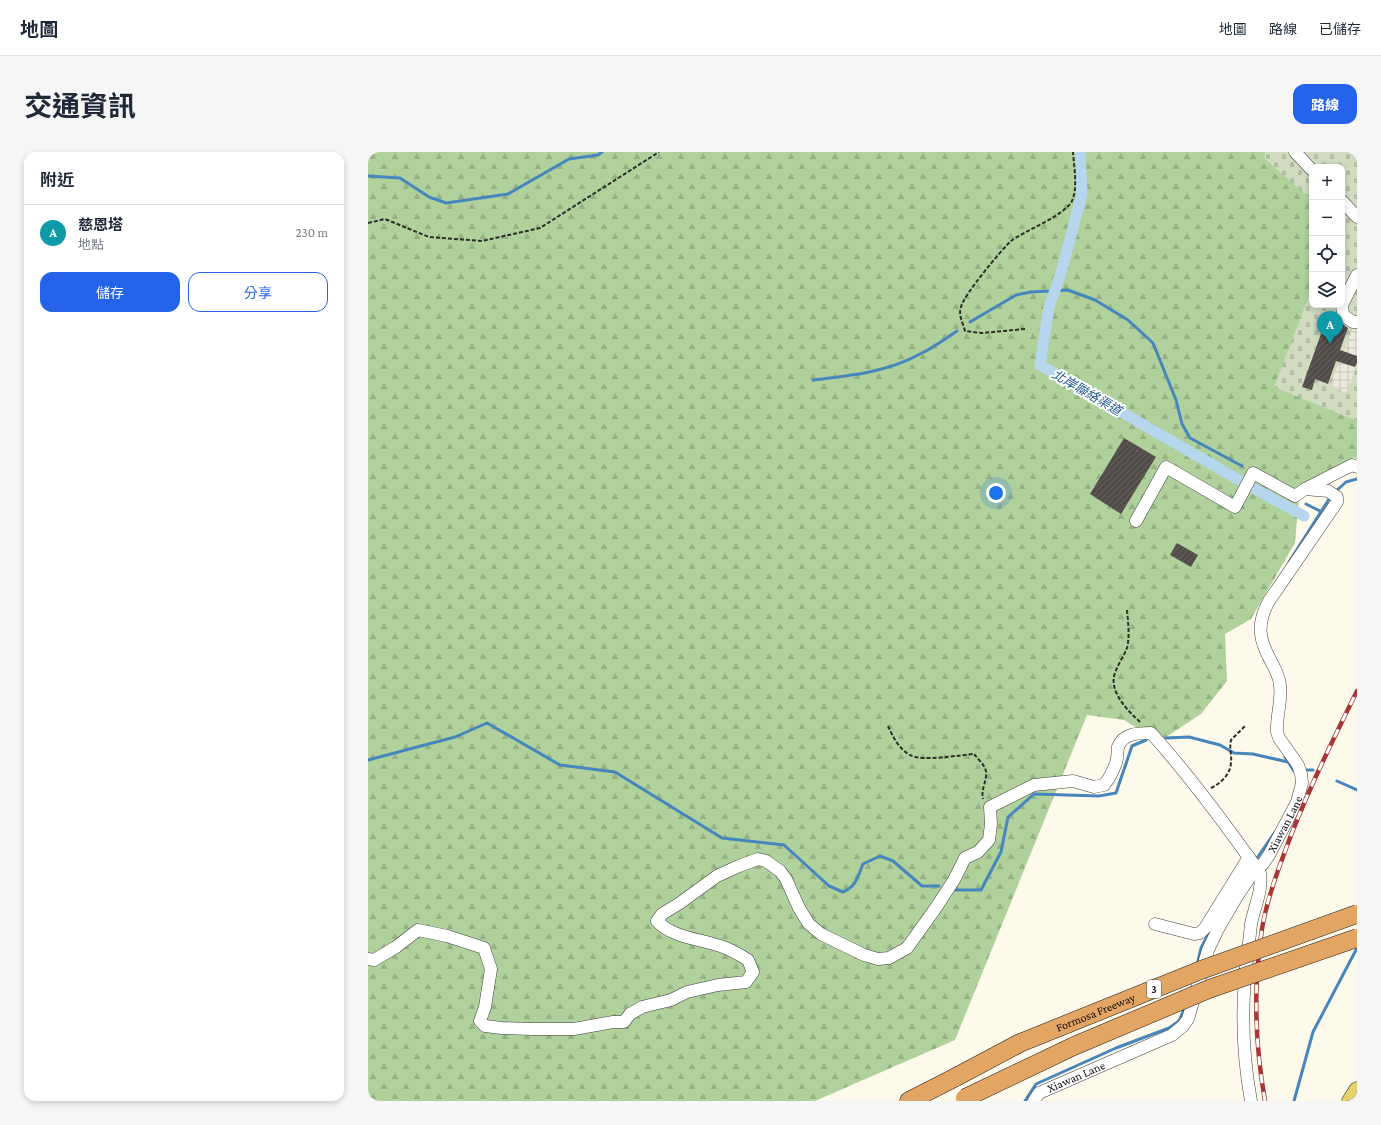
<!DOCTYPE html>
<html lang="zh-TW">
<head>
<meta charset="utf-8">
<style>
  :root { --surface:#fff; --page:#f6f6f7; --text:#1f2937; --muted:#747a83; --line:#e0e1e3; --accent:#2563eb }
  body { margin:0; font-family:"Crimson Pro","Noto Sans TC",serif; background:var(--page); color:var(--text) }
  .controls { position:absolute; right:12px; top:12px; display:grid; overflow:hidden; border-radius:8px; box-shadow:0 2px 6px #0003 }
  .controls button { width:36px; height:36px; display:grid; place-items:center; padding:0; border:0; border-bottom:1px solid var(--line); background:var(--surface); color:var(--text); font:20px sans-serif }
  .you { position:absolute; left:628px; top:341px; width:14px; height:14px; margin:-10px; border:3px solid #fff; border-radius:50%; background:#1a73e8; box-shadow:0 0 0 6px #1a73e833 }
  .badge { display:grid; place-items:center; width:26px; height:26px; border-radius:50%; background:var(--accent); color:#fff; font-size:13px; font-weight:700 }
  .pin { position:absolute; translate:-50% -33px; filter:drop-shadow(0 1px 2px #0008) }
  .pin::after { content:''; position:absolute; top:21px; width:14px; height:12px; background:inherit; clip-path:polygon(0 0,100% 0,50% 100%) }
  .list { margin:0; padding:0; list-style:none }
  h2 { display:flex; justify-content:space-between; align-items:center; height:52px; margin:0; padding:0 16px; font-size:17px }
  h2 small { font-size:13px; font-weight:400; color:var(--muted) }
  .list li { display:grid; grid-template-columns:26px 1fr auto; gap:12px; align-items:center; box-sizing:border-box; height:56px; padding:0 16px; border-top:1px solid var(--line) }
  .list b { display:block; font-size:15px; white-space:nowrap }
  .list p { margin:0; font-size:13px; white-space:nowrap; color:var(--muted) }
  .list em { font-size:13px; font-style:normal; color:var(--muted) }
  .actions { display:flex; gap:8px; padding:12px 16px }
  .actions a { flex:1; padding:9px 0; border:1px solid var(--accent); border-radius:12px; text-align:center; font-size:14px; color:var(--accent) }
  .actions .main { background:var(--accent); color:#fff }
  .icon { flex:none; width:22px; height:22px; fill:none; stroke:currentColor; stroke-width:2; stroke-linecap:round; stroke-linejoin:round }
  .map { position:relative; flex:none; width:989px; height:949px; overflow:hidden; border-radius:12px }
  header { display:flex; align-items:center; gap:24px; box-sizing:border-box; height:56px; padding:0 20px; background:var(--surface); border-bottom:1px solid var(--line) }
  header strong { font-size:19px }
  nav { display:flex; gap:22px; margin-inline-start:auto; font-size:14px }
  .intro { display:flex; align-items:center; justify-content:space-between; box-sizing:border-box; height:96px; padding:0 24px }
  h1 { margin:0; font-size:28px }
  .button { padding:10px 18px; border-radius:12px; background:var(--accent); color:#fff; font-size:14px; font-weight:700 }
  main { display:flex; gap:24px; padding:0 24px }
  aside { flex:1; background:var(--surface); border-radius:12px; box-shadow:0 2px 6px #0003 }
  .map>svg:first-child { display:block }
</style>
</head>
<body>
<header>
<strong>地圖</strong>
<nav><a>地圖</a><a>路線</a><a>已儲存</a></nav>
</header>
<div class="intro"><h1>交通資訊</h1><a class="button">路線</a></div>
<main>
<aside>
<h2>附近<small></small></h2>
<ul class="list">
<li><span class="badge" style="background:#0f9aa8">A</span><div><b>慈恩塔</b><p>地點</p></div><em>230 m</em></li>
</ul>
<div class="actions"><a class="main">儲存</a><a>分享</a></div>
</aside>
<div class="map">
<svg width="989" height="949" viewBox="0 0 989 949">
  <defs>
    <pattern id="forest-firs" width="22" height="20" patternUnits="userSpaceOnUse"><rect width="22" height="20" fill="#b0d19b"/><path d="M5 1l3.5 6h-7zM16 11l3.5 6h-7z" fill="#96b284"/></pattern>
    <pattern id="cemetery-stones" width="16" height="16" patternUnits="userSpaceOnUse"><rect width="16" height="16" fill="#d1dbc0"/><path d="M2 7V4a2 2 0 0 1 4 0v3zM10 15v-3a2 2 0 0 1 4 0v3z" fill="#b2bba4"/></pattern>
    <pattern id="plaza-grid" width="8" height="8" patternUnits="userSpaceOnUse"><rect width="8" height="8" fill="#ebe8dc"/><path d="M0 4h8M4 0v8" fill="none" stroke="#c8c6bb"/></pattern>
    <pattern id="building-hatch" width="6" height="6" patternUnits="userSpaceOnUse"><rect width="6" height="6" fill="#524d49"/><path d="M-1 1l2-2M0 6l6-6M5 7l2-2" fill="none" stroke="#66625f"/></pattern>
  </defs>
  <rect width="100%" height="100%" fill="#fdfaeb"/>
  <path fill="url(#forest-firs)" fill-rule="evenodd" d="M 0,0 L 989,0 L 989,307 L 986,306 L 932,334 L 927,391 L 883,467 L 857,482 L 859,529 L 833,562 L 792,589 L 756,568 L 719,563 L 587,888 L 447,949 L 0,949 ZM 944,15 L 974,15 L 974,153 L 944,153 Z"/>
  <polygon fill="url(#cemetery-stones)" points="897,0 989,0 989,269 906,235 944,136 944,153 974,153 974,15 944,15 944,48 897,7"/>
  <polygon fill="url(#plaza-grid)" points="985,176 989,177 989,214 978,241 962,234"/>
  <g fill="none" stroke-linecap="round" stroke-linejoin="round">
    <g stroke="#4686bc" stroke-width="3">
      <polyline points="0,24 32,26 61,45 78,51 140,42 201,7 230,3 234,0"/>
      <polyline points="602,170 648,143 663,140 700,138 727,148 760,168 785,191 808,248 814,272 822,286 874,314"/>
      <path d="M 445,228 C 481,224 520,220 552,202 C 565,196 577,187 589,179"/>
      <polyline points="967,340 978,330 989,327"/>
      <polyline points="938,352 952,359"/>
      <polyline points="921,410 963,344"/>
      <polyline points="798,586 821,585 852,593 866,601 885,602 920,610"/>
      <polyline points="917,605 926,619"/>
      <path d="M 0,608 L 87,585 L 119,571 L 192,613 L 247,620 L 354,686 L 416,693 L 461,734 L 475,740 C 488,735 490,724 495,712 L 512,704 L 525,709 L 554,734 L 571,734"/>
      <polyline points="935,618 945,618"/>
      <polyline points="969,629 989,638"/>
      <polyline points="887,709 907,680"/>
      <polyline points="583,738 613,738 633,700 640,665 666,642 731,644 748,641 764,594 778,588"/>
      <polyline points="829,813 833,796 843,777"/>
      <polyline points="657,949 668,932 748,896 801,876 811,869 817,855"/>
      <polyline points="926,949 945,880 989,796"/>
    </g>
    <g stroke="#b6d6ee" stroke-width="11">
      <polyline points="712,0 714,42 693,121 681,155 672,213 871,328"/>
      <polyline points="887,337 936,364"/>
    </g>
  </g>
  <g fill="url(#building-hatch)">
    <polygon points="959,165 972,170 980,176 972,198 989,204 989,211 987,215 968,209 960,232 947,227 944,238 934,235"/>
    <polygon points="756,286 788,305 753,362 722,342"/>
    <polygon points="809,391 830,403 823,415 802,403"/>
  </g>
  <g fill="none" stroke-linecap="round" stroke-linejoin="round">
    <g stroke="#3e3e3e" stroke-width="13">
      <g id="minor">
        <polyline points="927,0 944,18"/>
        <polyline points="974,49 989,65"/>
        <polyline points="989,123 974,153 975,163 985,170 989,170"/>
        <polyline points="768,369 798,315 867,355 885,321 927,344 937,337 984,313 989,315"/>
        <polyline points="787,772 826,782 832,781 837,776 881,705"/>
        <path d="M 0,807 L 6,808 L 28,795 L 50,778 L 79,784 L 116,796 L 123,817 L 117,855 L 112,869 L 117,874 L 134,876 L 164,877 L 206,877 L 245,870 L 256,870 L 262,862 L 274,855 L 303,848 L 319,840 L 350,833 L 378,830 L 385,820 L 380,808 C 372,803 364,798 355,795 C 334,787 304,786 289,769 L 294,762 L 312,751 L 349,724 L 371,714 L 390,707 L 398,709 L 412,719 L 418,727 L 431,756 L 441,772 L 453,782 L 496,803 L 510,807 L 521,806 L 539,796 L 567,757 L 586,728 L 597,706 L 610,700 L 621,688 L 623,672 L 622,655 L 666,633 L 705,629 L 726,635 L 736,633 C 742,626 745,619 748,611 C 750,606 749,600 750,595 C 755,581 771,581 783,581 C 823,625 858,673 892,721 C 895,738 886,756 883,772 C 882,781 881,791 880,800 C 873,849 874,900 883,949"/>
        <path id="s1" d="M 666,949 L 671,941 L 804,883 L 815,874 L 820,867 L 840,798 L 850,777 L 868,746 L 888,716 L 895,712 L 901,703 L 929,650 L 934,631 L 933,622 L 930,613 L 911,586 L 909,580 C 908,565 914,549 912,534 C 912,526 908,520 905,513 C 892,490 887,474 901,449 L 969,350 L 969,345 L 960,339 L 937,337"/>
      </g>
    </g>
    <g stroke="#1c1c1c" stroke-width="17">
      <polyline id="major" points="982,949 989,938"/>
    </g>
    <g stroke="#1c1c1c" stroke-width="19">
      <polyline id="highway" points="541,949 588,925"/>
    </g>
    <g stroke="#2d2d2d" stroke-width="2" stroke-dasharray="4 2" stroke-linecap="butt">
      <polyline points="0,71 17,67 61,85 114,89 172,76 291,0"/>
      <path d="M 657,177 L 614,181 L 597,179 C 595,171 590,163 593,155 C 595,144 634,97 643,89 C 658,78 696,64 704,49 C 710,35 706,15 705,0"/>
      <path d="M 759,458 C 760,470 762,484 759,496 C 756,504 750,512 747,521 C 740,539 760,559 772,570"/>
      <path d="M 520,574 C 525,585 531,597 542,603 C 554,610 591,603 606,602 C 611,608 620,616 618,624 C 617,633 613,638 615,647"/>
      <path d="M 843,636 C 853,631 862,623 863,611 C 864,604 861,596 863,588 L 877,574"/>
    </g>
    <use href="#minor" stroke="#fff" stroke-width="12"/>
    <use href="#major" stroke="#e7d270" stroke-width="16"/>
    <use href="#highway" stroke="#e2a564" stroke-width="18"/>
    <g stroke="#a93635" stroke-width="4.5">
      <path id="rail" d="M 897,949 C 887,892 885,834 894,777 C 898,751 907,726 916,702 C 936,646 963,592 989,539"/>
    </g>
    <use href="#rail" stroke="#fff" stroke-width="3" stroke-dasharray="9" stroke-linecap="butt"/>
    <g stroke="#1c1c1c" stroke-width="19" stroke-linecap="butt">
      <g id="highway-bridge">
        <path id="s2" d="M 588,925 L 652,891 L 833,818 L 989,762"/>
        <polyline points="597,946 706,894 841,837 989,786"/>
      </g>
    </g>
    <use href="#highway-bridge" stroke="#e2a564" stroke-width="18"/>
  </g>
  <g text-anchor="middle" stroke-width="4" stroke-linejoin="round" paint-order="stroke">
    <rect fill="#fff" stroke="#545454" stroke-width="1" x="779" y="828" width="14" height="18" rx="3"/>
    <g font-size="11" font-weight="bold" fill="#0b0b0b">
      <text x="786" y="841">3</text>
    </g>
    <g font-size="12" fill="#0b0b0b" stroke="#fff">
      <text dy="4" stroke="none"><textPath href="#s1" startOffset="398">Xiawan Lane</textPath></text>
      <text dy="4" stroke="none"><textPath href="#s2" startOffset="154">Formosa Freeway</textPath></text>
      <text dy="4" stroke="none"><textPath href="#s1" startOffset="50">Xiawan Lane</textPath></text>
    </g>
    <g font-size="13" font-style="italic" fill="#25598c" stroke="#fff">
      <text transform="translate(719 240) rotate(30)" y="5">北岸聯絡渠道</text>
    </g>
  </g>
</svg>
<div class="controls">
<button>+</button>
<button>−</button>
<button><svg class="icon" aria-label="locate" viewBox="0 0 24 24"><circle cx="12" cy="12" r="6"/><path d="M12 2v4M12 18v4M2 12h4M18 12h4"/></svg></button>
<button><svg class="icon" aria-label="layers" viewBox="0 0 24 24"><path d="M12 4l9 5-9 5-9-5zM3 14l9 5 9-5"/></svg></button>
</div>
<div class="you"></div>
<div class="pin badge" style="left:962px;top:192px;background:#0f9aa8">A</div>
</div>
</main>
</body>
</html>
